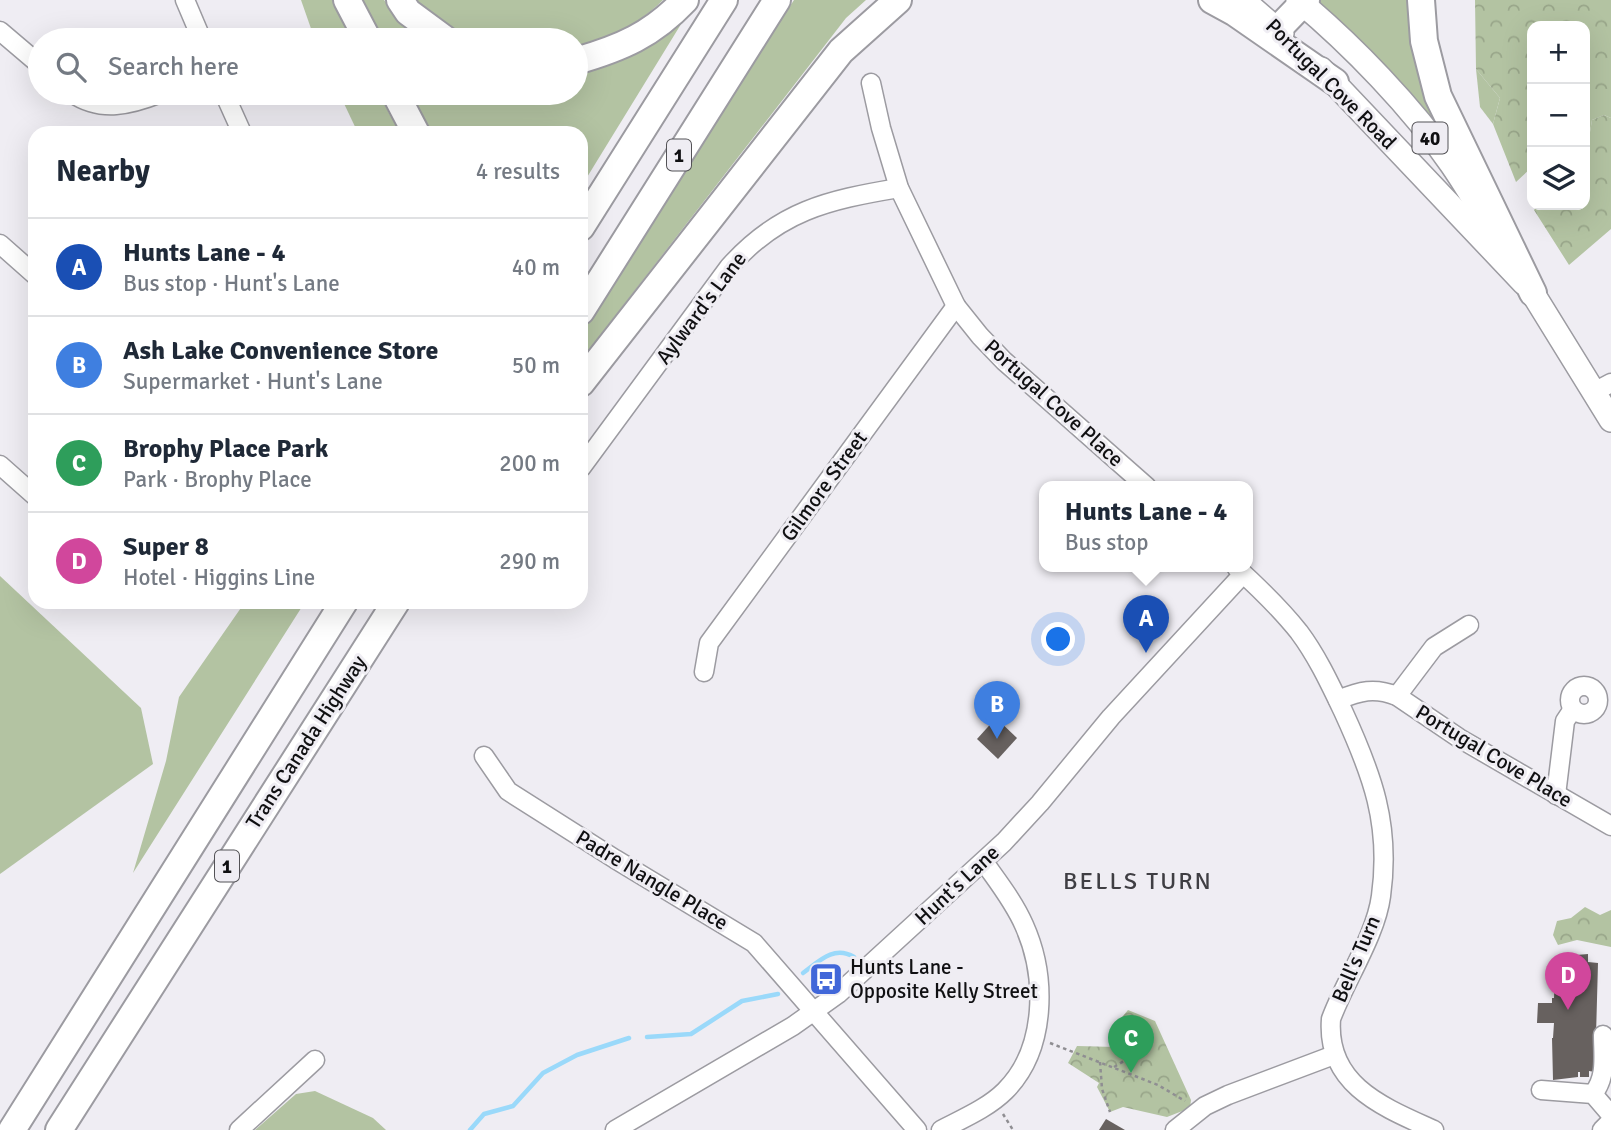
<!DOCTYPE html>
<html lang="en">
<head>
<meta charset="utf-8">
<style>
  :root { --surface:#fff; --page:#f6f6f7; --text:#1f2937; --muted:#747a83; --line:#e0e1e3; --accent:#ea580c }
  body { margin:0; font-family:Signika,sans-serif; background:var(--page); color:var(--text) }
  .controls { position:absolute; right:21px; top:21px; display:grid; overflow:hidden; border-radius:14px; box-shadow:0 7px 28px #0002 }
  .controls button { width:63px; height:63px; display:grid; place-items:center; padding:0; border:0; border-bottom:2px solid var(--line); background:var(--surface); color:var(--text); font:35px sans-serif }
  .you { position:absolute; left:1059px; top:640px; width:24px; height:24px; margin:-18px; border:5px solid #fff; border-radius:50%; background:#1a73e8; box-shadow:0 0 0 10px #1a73e833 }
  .badge { display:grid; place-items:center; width:46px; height:46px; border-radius:50%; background:var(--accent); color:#fff; font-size:23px; font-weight:700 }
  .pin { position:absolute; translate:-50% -58px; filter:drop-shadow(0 2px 4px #0008) }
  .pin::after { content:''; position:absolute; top:37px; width:24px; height:21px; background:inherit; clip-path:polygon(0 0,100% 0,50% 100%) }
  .popup { position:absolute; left:1039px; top:481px; width:214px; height:91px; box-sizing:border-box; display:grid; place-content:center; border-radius:14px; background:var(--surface); filter:drop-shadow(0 2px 5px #0005); font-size:23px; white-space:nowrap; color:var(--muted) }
  .popup b { font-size:26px; color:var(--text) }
  .popup::after { content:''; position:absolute; left:50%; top:100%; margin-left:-14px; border:14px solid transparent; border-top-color:var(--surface) }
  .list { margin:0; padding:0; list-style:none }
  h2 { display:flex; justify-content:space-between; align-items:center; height:91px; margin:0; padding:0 28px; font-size:30px }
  h2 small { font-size:23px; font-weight:400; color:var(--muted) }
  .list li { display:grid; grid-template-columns:46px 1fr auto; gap:21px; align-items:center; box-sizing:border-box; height:98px; padding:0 28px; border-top:2px solid var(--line) }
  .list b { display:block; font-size:26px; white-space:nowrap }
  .list p { margin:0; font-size:23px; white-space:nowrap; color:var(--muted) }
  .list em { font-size:23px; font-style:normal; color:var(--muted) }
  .icon { flex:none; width:38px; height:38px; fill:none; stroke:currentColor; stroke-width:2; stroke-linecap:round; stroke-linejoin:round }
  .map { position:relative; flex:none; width:1611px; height:1130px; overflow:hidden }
  .search { position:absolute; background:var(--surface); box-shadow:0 7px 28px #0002; left:28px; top:28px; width:560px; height:77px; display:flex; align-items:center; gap:18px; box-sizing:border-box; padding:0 24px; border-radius:38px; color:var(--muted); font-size:26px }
  .panel { position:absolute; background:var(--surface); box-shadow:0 7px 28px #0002; left:28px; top:126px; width:560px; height:483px; border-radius:21px }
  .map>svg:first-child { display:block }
</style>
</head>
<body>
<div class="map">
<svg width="1611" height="1130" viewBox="0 0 1611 1130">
  <defs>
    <pattern id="forest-crowns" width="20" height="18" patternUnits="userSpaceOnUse" patternTransform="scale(1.75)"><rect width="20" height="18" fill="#b3c3a2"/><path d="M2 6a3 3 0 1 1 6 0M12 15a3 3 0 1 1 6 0" fill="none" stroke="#99a68a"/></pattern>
  </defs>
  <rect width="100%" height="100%" fill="#efedf3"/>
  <g fill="#b3c3a2">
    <polygon points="301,0 334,0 355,40 315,40"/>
    <polygon points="357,0 384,0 411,29 431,40 377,40"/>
    <path d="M 414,0 L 663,0 C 638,25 610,38 576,46 L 576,40 L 478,40 L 432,17 Z"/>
    <polygon points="794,0 866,0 846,18 581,360 581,324"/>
    <polygon points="1315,0 1412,0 1463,168"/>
    <polygon points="694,3 581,187 581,133 425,133 405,93 576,93 576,68"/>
    <polygon points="1476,69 1500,98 1493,124 1480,107"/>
    <polygon points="1585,89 1611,89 1611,118 1604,115 1592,120 1589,138 1585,146"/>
    <polygon points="339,93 378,93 400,133 358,133"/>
    <polygon points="0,576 141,708 153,764 0,874"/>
    <polygon points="245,602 305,602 133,873 166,761 179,697"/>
    <polygon points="315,1091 373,1118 386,1130 255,1130 296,1094"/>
  </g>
  <g fill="url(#forest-crowns)">
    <polygon points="1475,0 1611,0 1611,89 1585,89 1585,26 1532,26 1532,167 1516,182 1493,124 1500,98 1476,69"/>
    <polygon points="1604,115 1611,118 1611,229 1569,265 1534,210 1538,205 1585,205 1585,146 1589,138 1592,120"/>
    <polygon points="1585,907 1600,915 1611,910 1611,947 1577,940 1558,945 1553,935 1557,921 1571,918"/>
    <polygon points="1128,1010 1155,1021 1191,1100 1190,1108 1167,1117 1123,1107 1110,1112 1097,1087 1099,1083 1068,1063 1077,1046 1116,1047 1117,1023"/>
  </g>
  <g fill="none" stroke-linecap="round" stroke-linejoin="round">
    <g stroke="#9ad9fa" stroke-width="4.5">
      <path d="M 803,973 C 819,961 834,945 854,957"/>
      <polyline points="647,1037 691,1034 742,1001 778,994"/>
      <polyline points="470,1130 484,1114 513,1106 543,1073 577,1055 629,1038"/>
    </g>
  </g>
  <g fill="#67615f">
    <polygon points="996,718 1017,738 998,759 977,739"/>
    <polygon points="1588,954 1588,962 1598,963 1595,1072 1589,1071 1589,1077 1580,1077 1580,1072 1578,1072 1578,1077 1553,1080 1552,1038 1553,1038 1554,1023 1537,1023 1538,1003 1552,1003 1552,998 1554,998 1555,976 1565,975 1558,975 1552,969 1552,964 1565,956"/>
    <polygon points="1106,1119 1125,1130 1099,1130"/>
  </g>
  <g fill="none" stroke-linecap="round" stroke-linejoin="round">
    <g stroke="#9c9ba1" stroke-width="21">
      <g id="minor">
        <polyline points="185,0 202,40"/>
        <polyline points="0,31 40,65"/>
        <polyline points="871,83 881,128 899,188 956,306 980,336 1004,361 1147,487"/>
        <path d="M 72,93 C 101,113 131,105 161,93"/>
        <polyline points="224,93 242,133"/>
        <polyline points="0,244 35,275"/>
        <polyline points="1594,392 1611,383"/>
        <polyline points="0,465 35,496"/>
        <path d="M 581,468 L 729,267 C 779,211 827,200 899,188"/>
        <path d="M 1236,567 C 1258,587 1280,608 1299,632 C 1317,656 1330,684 1343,711 C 1372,774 1391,824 1381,896 C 1376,935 1345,981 1331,1019 C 1326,1085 1383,1107 1434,1130"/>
        <polyline points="704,672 709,643 956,306"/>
        <circle cx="1584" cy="700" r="14"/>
        <polyline points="1397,696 1434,647 1469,625"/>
        <path d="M 1338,700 C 1360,691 1374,687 1397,696 L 1459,738 L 1611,826"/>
        <polyline points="484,756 508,791 615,859 754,943 917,1130"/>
        <polyline points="1556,795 1565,721 1573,709"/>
        <polyline points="1541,1090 1593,1094 1611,1115"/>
        <path d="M 1593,1094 C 1607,1077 1603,1056 1603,1035"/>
        <polyline points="239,1130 315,1060"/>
        <polyline points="615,1130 793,1026 838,994 1004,842 1040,803 1111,717 1243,574"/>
        <path d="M 941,1130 C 962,1119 988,1108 1005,1091 C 1047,1049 1047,976 1024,925 C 1014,902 998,882 984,862"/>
        <polyline points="1175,1130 1205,1106 1228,1095 1334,1055"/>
        <polyline points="1602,1130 1611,1121"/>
      </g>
    </g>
    <g stroke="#9c9ba1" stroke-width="26">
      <g id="major">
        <polyline points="1243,0 1282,34"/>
        <path d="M 1298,0 C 1352,45 1412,107 1452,165 C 1465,184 1477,204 1489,224"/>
        <polyline points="1321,69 1524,283"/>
        <polyline points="1524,279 1611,420"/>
      </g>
    </g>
    <g stroke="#9c9ba1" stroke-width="30">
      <g id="highway">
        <polyline points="347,0 368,40"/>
        <polyline points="400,0 408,12 446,40"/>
        <polyline points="1212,0 1234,12 1335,82"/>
        <polyline points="1421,0 1424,41 1438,96 1533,293"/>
        <polyline points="1277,30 1306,0"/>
        <path d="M 576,61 C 621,48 652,35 685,0"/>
        <polyline points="395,93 416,133"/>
        <polyline points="581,227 724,0"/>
        <polyline points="581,311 777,0"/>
        <polyline points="581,383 841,51 898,0"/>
        <polyline points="12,1130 344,602"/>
        <polyline points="59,1130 396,602"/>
      </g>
    </g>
    <g stroke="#8f8e92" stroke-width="2.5" stroke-dasharray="3.5 3.5" stroke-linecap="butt">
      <polyline points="1050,1043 1158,1085 1185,1101"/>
      <polyline points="1100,1062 1102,1089 1110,1112"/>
      <polyline points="1114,1067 1144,1049 1147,1052"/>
      <polyline points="1003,1114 1013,1130"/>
    </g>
    <use href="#minor" stroke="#fff" stroke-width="18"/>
    <use href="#major" stroke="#fff" stroke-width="23"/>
    <use href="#highway" stroke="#fff" stroke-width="26"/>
  </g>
  <defs>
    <g id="bus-square" transform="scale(1.75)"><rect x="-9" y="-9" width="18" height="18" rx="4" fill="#4167d9" stroke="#efedf3"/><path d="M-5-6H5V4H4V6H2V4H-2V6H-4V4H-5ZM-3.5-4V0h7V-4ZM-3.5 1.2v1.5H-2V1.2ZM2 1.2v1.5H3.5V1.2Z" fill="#fff"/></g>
  </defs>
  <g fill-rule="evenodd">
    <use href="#bus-square" x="826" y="979"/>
  </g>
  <g text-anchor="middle" stroke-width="6" stroke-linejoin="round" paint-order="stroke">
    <g fill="#efedf3" stroke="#535256" stroke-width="2">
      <rect x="1412.5" y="122.5" width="35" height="31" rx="5"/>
      <rect x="667" y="139.5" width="24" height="31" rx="5"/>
      <rect x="215" y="850.5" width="24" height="31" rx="5"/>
    </g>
    <g font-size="19" font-weight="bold" fill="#101012">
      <text x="1430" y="145">40</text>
      <text x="679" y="162">1</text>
      <text x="227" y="873">1</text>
    </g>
    <g font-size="21" fill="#101012" stroke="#efedf3">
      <text transform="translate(1331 84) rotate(45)" y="7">Portugal Cove Road</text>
      <text transform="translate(701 308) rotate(-53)" y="7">Aylward's Lane</text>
      <text transform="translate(1054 403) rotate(42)" y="7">Portugal Cove Place</text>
      <text transform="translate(824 486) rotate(-54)" y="7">Gilmore Street</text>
      <text transform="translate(306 742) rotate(-57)" y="7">Trans Canada Highway</text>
      <text transform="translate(1494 756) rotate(31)" y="7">Portugal Cove Place</text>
      <text transform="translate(652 880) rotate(31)" y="7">Padre Nangle Place</text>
      <text transform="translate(957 885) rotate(-43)" y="7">Hunt's Lane</text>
      <text transform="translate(1356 959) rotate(-67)" y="7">Bell's Turn</text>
    </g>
    <g font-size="21" fill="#101012" stroke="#efedf3" text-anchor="start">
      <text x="850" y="974">Hunts Lane -<tspan x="850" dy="24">Opposite Kelly Street</tspan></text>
    </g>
    <g font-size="24" letter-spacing="2" fill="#3f3e43" stroke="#efedf3">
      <text x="1138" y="889">BELLS TURN</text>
    </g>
  </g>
</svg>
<div class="controls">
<button>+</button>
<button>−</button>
<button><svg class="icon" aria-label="layers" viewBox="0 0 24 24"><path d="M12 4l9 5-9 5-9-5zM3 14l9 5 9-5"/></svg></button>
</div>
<div class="you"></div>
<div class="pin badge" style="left:1146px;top:653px;background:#1a4fb4">A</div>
<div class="popup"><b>Hunts Lane - 4</b>Bus stop</div>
<div class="pin badge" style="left:997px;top:739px;background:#3f7fe0">B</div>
<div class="pin badge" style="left:1131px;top:1073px;background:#2e9e5b">C</div>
<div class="pin badge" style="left:1568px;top:1010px;background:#d1479c">D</div>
<div class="search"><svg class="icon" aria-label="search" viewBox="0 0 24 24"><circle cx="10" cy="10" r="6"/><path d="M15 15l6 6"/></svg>Search here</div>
<section class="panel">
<h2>Nearby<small>4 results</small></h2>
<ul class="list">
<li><span class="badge" style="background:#1a4fb4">A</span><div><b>Hunts Lane - 4</b><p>Bus stop · Hunt's Lane</p></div><em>40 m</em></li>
<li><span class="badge" style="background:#3f7fe0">B</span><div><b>Ash Lake Convenience Store</b><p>Supermarket · Hunt's Lane</p></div><em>50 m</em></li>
<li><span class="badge" style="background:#2e9e5b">C</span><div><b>Brophy Place Park</b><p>Park · Brophy Place</p></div><em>200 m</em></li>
<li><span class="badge" style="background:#d1479c">D</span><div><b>Super 8</b><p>Hotel · Higgins Line</p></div><em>290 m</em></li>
</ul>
</section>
</div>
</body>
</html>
